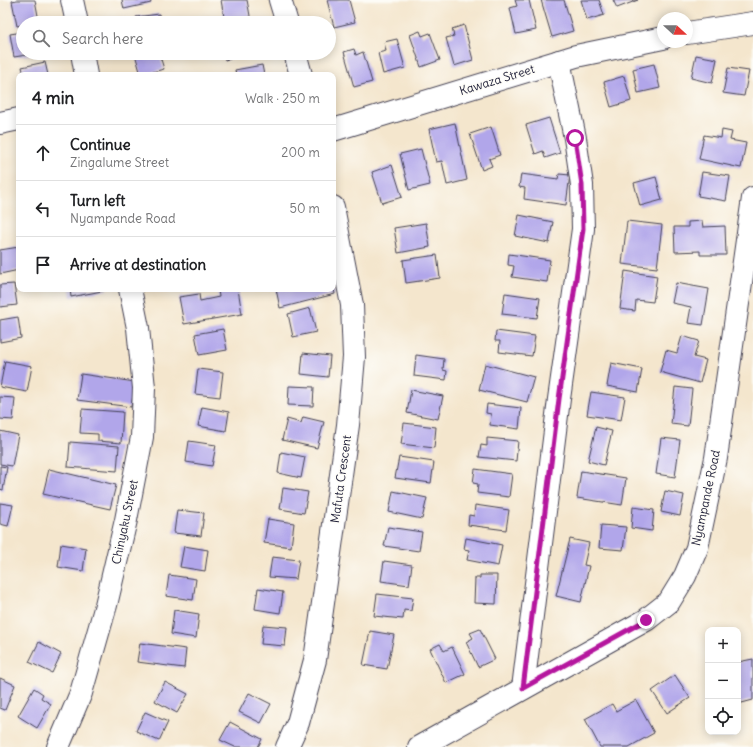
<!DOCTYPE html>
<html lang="en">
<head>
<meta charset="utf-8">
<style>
  :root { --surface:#fff; --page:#f2f2f2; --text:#202124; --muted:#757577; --line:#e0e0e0 }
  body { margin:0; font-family:Delius,sans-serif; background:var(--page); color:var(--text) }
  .controls { position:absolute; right:12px; bottom:12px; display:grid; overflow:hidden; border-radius:8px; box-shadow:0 2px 10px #0003 }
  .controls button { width:36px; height:36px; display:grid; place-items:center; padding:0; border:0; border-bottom:1px solid var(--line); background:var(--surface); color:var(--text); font:20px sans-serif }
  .compass { position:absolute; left:657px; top:12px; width:36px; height:36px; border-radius:50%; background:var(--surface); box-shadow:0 2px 10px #0003; rotate:111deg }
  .stop { position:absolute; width:12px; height:12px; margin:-9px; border:3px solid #b5179e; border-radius:50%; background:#fff }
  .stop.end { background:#b5179e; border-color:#fff; box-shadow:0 1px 4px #0008 }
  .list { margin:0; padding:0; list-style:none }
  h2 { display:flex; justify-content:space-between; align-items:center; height:52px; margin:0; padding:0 16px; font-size:17px }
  h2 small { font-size:13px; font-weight:400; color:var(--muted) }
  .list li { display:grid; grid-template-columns:26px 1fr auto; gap:12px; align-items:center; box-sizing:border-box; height:56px; padding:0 16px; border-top:1px solid var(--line) }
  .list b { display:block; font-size:15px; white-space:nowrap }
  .list p { margin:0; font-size:13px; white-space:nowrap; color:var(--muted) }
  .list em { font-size:13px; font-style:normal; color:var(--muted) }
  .icon { flex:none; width:22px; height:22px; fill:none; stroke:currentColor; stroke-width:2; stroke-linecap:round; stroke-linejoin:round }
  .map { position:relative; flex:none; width:753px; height:747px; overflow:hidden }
  .search { position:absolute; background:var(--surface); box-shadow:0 2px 10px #0003; left:16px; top:16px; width:320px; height:44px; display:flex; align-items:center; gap:10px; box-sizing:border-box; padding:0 14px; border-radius:22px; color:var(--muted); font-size:15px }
  .panel { position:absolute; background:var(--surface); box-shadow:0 2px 10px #0003; left:16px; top:72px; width:320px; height:220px; border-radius:8px }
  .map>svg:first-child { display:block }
</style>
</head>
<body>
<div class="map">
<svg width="753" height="747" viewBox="0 0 753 747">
  <rect width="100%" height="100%" fill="#fdfcf7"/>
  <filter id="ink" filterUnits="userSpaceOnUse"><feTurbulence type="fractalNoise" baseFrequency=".025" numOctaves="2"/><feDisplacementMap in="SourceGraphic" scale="8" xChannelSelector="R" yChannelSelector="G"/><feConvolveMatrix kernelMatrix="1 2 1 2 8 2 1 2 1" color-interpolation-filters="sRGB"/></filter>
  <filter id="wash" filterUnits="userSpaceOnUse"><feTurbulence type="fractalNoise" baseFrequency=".012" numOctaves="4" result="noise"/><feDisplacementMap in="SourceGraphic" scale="16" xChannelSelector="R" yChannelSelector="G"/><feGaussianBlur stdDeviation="0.9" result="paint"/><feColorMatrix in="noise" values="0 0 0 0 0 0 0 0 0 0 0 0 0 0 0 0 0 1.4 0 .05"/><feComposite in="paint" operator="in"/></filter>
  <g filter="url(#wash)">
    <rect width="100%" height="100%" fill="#f4e6cd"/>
    <g id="blocks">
      <g fill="#b1a6ea">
        <polygon points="17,0 35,0 39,21 23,23 23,25 17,26 12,1"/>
        <polygon points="122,0 150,0 151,3 124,9"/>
        <polygon points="221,0 247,0 251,21 225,23"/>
        <polygon points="327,0 349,0 355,22 334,27"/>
        <polygon points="515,0 529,0 536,30 516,34 510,8 517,6"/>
        <polygon points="541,0 564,0 573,31 552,37"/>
        <polygon points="581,0 599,0 604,15 587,20"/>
        <polygon points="613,0 638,0 617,8"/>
        <polygon points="159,14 160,23 137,23 136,17"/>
        <polygon points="464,25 473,60 454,66 446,38 454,36 452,29"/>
        <polygon points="420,31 422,36 430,33 440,60 421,67 410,35"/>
        <polygon points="23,32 23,53 33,54 14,57 10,34"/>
        <polygon points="397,39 405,68 383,74 378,53 386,51 384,42"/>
        <polygon points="354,49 356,55 363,52 372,82 354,87 344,52"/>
        <polygon points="139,53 159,53 164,69 141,75 135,54"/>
        <polygon points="223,53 247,53 225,60"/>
        <polygon points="696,55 717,59 712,83 691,78"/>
        <polygon points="45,62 48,75 24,75 22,67"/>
        <polygon points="654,64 660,88 638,93 633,69"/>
        <polygon points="262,65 264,75 236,75 235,70"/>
        <polygon points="728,68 749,71 744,96 723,93"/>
        <polygon points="624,76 631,101 611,107 604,82"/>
        <polygon points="549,118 560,153 545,158 543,151 535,154 526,125"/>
        <polygon points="455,123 467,180 447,185 442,161 436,162 429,129"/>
        <polygon points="491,127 500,155 489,159 492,166 482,170 470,134"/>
        <polygon points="722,130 732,132 730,140 746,143 741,168 699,159 704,135 721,138"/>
        <polygon points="421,149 430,185 409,190 400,154"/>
        <polygon points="392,165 402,197 382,203 372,172"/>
        <polygon points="702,172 730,176 726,201 698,196"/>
        <polygon points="521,174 558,179 559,174 570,175 566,205 524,199 525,188 519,187"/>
        <polygon points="656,177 662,200 640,206 634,183"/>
        <polygon points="519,215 553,222 549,243 515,236"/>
        <polygon points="627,221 662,225 657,268 622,264"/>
        <polygon points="702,221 703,227 725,226 726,255 700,255 700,251 675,252 674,227 688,227 688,222"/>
        <polygon points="426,223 430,247 398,253 394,228"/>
        <polygon points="19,247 19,270 0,274 0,250"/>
        <polygon points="509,254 550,260 547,282 512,277 514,266 508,265"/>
        <polygon points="437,255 440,278 406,283 403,260"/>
        <polygon points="625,271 657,276 653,302 636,300 635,311 620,309"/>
        <polygon points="676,283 709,289 703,325 688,323 691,307 672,303"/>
        <polygon points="14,284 17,305 0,307 0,285"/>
        <polygon points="70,289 107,289 107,290 71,297"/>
        <polygon points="226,289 238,289 242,314 184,324 179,297 199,294 200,301 219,297 218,290"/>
        <polygon points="276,289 334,289 335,294 280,308"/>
        <polygon points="505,293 540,298 537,318 502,314"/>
        <polygon points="310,308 316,332 293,337 288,314"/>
        <polygon points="18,317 21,338 0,342 0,320"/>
        <polygon points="223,329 227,350 199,355 195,334"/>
        <polygon points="496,331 535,336 532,356 499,352 500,341 495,341"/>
        <polygon points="682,336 699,341 694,357 706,360 700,383 660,372 666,350 677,353"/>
        <polygon points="303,353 330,356 328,377 301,374"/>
        <polygon points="416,355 444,359 443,370 447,371 446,380 414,376"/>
        <polygon points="5,361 32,366 27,392 0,387"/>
        <polygon points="611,363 642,369 638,392 607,386"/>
        <polygon points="485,364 534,377 527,402 479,390"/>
        <polygon points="198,369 223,372 220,397 195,394"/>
        <polygon points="81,374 135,382 131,407 77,400"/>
        <polygon points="289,386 314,387 313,406 288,405"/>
        <polygon points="675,387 692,389 688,426 671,424"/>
        <polygon points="411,390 443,396 438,419 407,413"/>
        <polygon points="591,392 625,397 621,420 587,415"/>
        <polygon points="0,397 15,398 13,420 0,419"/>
        <polygon points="487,404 521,408 519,429 490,425 491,414 486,413"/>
        <polygon points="202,407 229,412 226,431 198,426"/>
        <polygon points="82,409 123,412 121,443 98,441 98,434 80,433"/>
        <polygon points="303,417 324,422 317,448 282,440 287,419 301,423"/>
        <polygon points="404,423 436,427 434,448 401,444"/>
        <polygon points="596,427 612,431 604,465 588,461"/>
        <polygon points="0,431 18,435 12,466 0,464"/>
        <polygon points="487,438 518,441 516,461 479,457 481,445 487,446"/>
        <polygon points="661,438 680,440 675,477 656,474"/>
        <polygon points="189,441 216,445 212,466 186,462"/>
        <polygon points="70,442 119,446 117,471 68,467"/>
        <polygon points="281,452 305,457 301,478 278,473"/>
        <polygon points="399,457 434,462 431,483 395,478"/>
        <polygon points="0,466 7,467 3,490 0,489"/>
        <polygon points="49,469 116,485 110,509 43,494"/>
        <polygon points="475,469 512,474 509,497 477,493 478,484 473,483"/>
        <polygon points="581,471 626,478 622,505 577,498"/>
        <polygon points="283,488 308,492 304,513 280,509"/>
        <polygon points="393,491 427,498 422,519 389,512"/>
        <polygon points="665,491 684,495 680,516 661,512"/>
        <polygon points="0,503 13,505 8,526 0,524"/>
        <polygon points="475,505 509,510 506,530 468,525 469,515 474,516"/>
        <polygon points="633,507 654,510 652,531 631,528"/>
        <polygon points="177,510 204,513 201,536 174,533"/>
        <polygon points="268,519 294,523 291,547 264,543"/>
        <polygon points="601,525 626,527 623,550 599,548"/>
        <polygon points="388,527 422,532 419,551 384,546"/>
        <polygon points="466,538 502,545 498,566 467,560 469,550 464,549"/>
        <polygon points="570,539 589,543 584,565 589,566 581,602 556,596"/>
        <polygon points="61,544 86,548 83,571 58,567"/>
        <polygon points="184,546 208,550 205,571 180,567"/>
        <polygon points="272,557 299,560 296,579 269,577"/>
        <polygon points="384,561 412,565 409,585 381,581"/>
        <polygon points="169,575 196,579 193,600 166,596"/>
        <polygon points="480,575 497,575 496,604 474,603 475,578 480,578"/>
        <polygon points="258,588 283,592 280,613 255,609"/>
        <polygon points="377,594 413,598 411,611 404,610 403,619 374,616"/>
        <polygon points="174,610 199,614 196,638 171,634"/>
        <polygon points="263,625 287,627 285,646 261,644"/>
        <polygon points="480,629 495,659 478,667 466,642 473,638 470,633"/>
        <polygon points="370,631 394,635 387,669 363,665"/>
        <polygon points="39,642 61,654 52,673 29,662"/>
        <polygon points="140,643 186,649 184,668 137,662"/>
        <polygon points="440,644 444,651 452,647 465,674 446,683 430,649"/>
        <polygon points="753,659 753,700 738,704 738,662"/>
        <polygon points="675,675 690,698 667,713 652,691"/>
        <polygon points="0,678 15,685 5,710 0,708"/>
        <polygon points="165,682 188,694 177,713 155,701"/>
        <polygon points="34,688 43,694 41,698 51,704 37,728 18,716"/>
        <polygon points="249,693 271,704 261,723 239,712"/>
        <polygon points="636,700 654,733 629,747 600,747 585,719 612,704 616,711"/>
        <polygon points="145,712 168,722 159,741 136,731"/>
        <polygon points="230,722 262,739 258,747 235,747 220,740"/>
      </g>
    </g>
  </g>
  <g filter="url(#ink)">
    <use href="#blocks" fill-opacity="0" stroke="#423f51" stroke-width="1"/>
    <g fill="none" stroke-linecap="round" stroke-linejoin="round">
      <g stroke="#423f51" stroke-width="24">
        <g id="minor">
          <polyline points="72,0 77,23"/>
          <polyline points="280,0 287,23"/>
          <polyline points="687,33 753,23"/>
          <polyline points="82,53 86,75"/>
          <polyline points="295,53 301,75"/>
          <polyline points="0,123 19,119"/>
          <polyline points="333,130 576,56 663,38"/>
          <polyline points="523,688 559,399 583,229 582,185 575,138 559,61"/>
          <polyline points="58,747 81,693 106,605 126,520 142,437 144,388 138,328 130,289"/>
          <polyline points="287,747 298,723 315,660 348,425 354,357 352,305 333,207"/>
          <polyline points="419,747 646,620 669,602 685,576 697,548 716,458 753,198"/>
        </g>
      </g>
      <use href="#minor" stroke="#fff" stroke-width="22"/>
    </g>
  </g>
  <g fill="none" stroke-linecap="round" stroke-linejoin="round" filter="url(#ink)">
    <polyline stroke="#b5179e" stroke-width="5" points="575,138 582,185 583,229 559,399 523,688 646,620"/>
  </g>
  <g text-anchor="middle" stroke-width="3" stroke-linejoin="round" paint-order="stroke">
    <g font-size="12" fill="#22223b" stroke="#fdfcf7">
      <text transform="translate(497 80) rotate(-17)" y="4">Kawaza Street</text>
      <text transform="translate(341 479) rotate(-82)" y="4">Mafuta Crescent</text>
      <text transform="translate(706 498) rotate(-78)" y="4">Nyampande Road</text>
      <text transform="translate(125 522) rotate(-78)" y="4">Chinyaku Street</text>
    </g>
  </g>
</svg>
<div class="controls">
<button>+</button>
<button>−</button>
<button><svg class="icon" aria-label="locate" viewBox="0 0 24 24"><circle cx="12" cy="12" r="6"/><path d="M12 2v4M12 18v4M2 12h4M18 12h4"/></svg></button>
</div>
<svg class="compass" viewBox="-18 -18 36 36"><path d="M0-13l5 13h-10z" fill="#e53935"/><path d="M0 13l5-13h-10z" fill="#757577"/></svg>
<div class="stop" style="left:575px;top:138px"></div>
<div class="stop end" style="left:646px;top:620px"></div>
<div class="search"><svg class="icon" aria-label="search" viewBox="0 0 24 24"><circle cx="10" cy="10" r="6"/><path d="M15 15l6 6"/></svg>Search here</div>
<section class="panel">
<h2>4 min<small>Walk · 250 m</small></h2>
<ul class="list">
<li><svg class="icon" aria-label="ahead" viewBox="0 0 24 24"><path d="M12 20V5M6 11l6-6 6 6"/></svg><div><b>Continue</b><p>Zingalume Street</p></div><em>200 m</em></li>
<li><svg class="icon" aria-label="left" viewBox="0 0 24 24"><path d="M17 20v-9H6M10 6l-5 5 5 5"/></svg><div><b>Turn left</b><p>Nyampande Road</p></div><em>50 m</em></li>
<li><svg class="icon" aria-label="arrive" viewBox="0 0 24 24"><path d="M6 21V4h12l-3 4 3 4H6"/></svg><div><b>Arrive at destination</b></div></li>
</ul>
</section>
</div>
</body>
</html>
